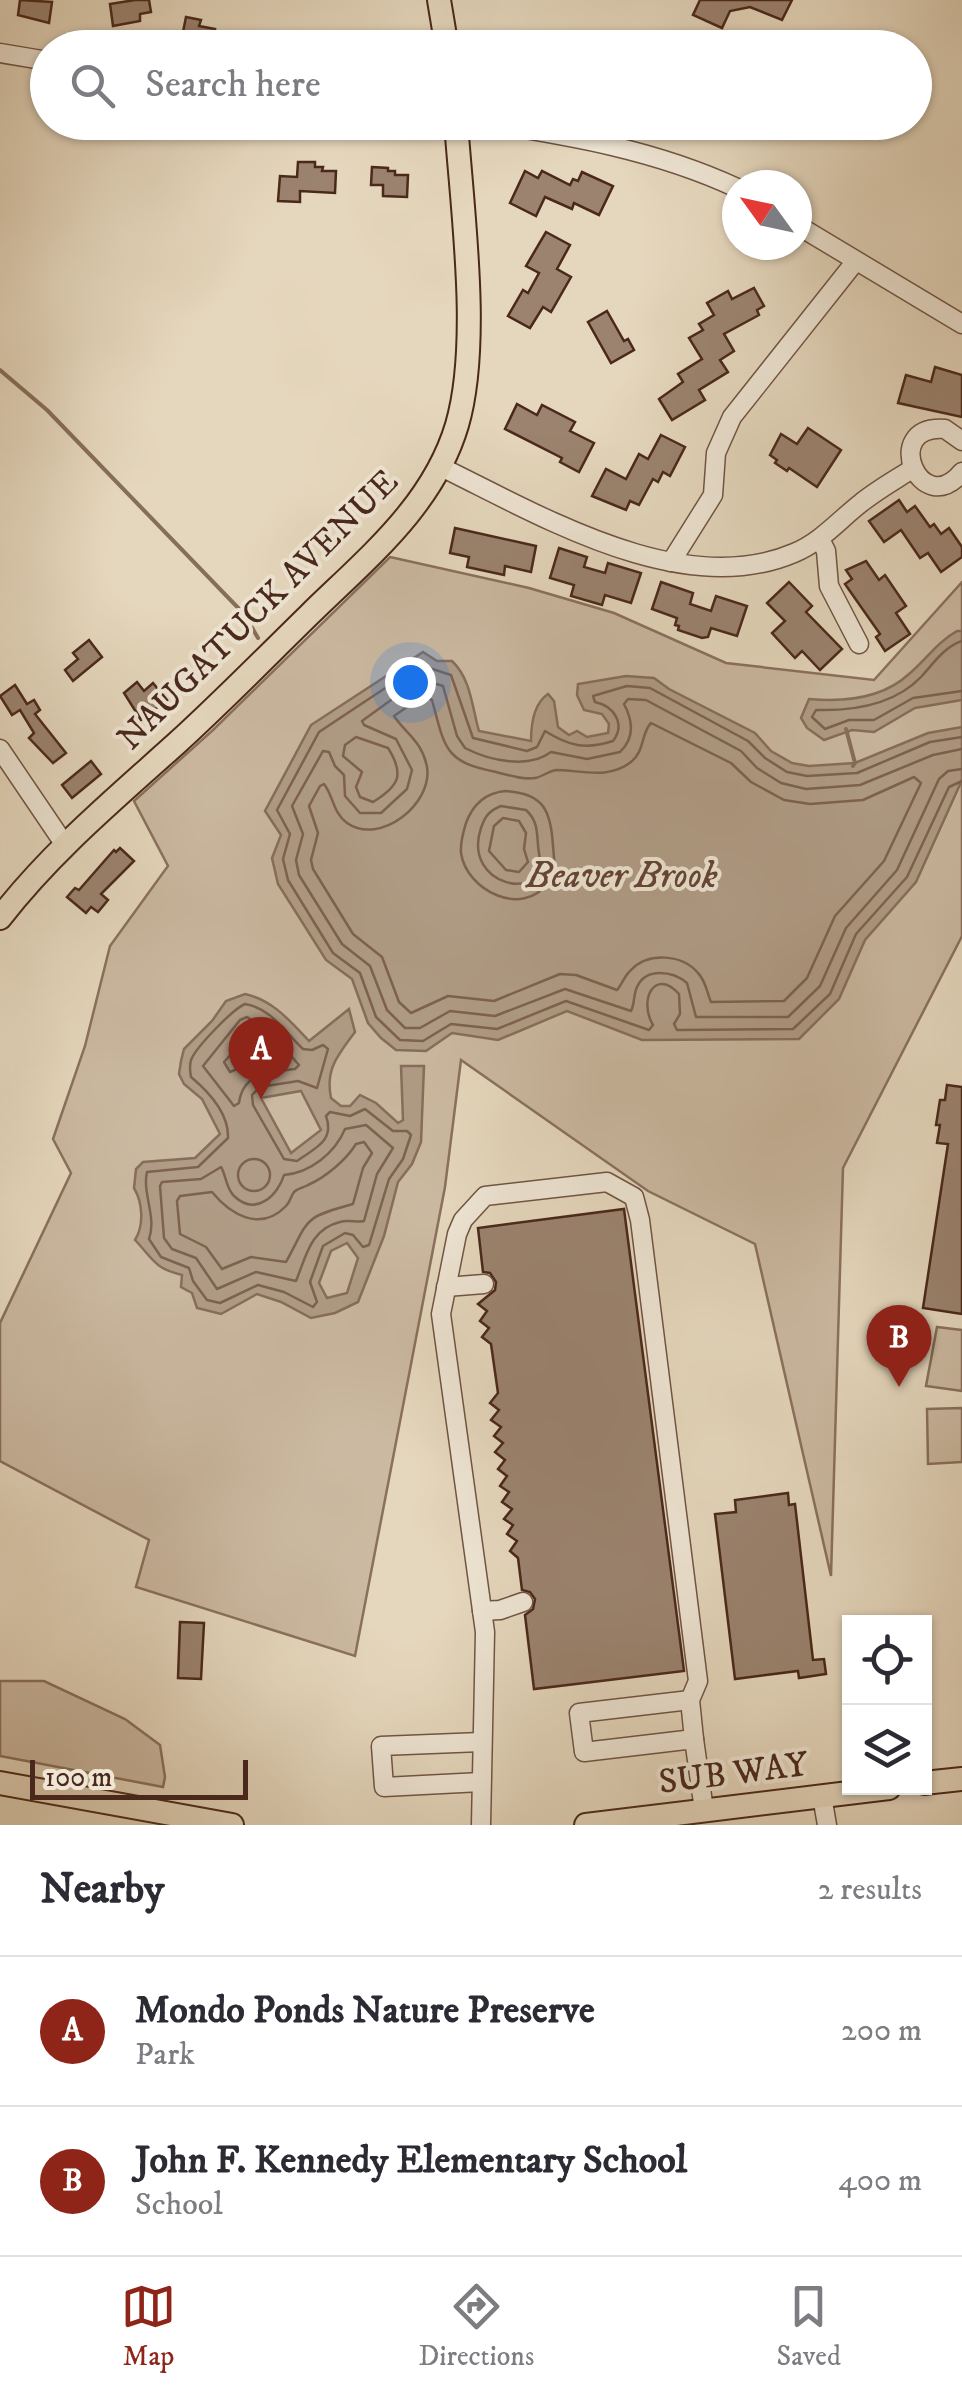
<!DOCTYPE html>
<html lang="en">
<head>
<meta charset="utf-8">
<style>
  :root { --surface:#fff; --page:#f7f7f7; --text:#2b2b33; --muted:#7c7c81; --line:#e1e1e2; --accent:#8f2418 }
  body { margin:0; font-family:"IM FELL DW Pica",serif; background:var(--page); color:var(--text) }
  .controls { position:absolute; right:30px; bottom:30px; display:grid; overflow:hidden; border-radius:0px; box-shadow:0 2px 8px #0004 }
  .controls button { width:90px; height:90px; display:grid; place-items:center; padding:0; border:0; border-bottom:2px solid var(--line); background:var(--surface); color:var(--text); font:50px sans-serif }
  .compass { position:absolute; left:722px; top:170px; width:90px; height:90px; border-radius:50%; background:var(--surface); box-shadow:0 2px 8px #0004; rotate:303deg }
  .scale { position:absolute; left:30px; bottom:25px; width:218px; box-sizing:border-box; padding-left:10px; border:5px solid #4a281b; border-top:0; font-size:28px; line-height:35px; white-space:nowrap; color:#4a281b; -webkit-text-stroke:8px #eee5d4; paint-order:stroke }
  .you { position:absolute; left:410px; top:682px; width:35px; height:35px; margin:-25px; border:8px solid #fff; border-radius:50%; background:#1a73e8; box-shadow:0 0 0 15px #1a73e833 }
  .badge { display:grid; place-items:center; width:65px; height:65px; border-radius:50%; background:var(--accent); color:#fff; font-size:32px; font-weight:700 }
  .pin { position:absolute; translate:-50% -82px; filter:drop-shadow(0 2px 5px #0008) }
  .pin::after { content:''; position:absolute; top:52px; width:35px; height:30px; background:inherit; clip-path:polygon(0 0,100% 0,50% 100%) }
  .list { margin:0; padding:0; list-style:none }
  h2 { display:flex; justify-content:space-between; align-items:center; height:130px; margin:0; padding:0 40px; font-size:42px }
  h2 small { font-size:32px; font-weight:400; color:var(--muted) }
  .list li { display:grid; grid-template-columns:65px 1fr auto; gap:30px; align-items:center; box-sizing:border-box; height:150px; padding:0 40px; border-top:2px solid var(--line) }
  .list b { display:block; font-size:38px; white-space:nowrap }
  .list p { margin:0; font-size:32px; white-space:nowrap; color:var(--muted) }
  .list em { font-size:32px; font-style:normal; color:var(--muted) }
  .icon { flex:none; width:55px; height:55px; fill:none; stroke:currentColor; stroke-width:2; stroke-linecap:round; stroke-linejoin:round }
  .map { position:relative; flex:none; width:962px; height:1825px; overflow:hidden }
  .search { position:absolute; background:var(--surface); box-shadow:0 2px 8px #0004; left:30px; right:30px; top:30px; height:110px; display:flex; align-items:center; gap:25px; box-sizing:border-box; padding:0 35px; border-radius:55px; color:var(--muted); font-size:38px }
  .sheet { height:430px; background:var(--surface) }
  nav { display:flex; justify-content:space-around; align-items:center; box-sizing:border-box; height:140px; border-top:2px solid var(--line); background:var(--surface); font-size:28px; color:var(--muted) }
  nav a { display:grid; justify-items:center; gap:5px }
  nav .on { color:var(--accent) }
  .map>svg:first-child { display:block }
</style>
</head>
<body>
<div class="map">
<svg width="962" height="1825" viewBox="0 0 962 1825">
  <rect width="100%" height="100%" fill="#e5d7bd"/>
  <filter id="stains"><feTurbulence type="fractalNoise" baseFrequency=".002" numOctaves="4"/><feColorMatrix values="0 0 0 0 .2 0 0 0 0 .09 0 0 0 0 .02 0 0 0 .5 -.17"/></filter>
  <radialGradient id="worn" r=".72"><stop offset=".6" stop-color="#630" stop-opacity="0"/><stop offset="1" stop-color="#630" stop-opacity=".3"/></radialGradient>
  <g fill="#cbb9a1" stroke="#8a705e" stroke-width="2.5">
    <polygon points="390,557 529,588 614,613 726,663 874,680 962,582 962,936 843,1168 831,1576 755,1244 648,1191 461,1060 445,1187 355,1656 136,1587 149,1540 0,1461 0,1323 71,1173 53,1139 85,1046 110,946 168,866 134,801 213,730"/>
    <polygon points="937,1327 962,1330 962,1391 926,1386"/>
    <polygon points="962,1408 962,1462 928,1464 927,1409"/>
    <polygon points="0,1681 44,1681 125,1719 160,1745 165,1777 163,1787 0,1756"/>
  </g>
  <g fill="#b09c86" stroke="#876e5b" stroke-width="2.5" fill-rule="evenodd">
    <path d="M 957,631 L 962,631 L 962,700 L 915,708 L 874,732 L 852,730 L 824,740 L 807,728 L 801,718 L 809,699 C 843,702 882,699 909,674 C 926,660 937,642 957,631 Z"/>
    <path d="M 423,652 L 437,661 L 452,661 C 471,679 472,707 479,731 L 531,741 C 531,725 533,704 548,694 L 554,701 L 558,727 L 569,735 L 577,731 L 587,737 L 608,733 L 609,724 L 602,714 L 584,710 L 577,695 L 578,684 L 626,676 L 654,678 L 669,689 L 755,733 L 771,751 L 792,763 L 809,766 L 855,763 L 928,733 L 962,727 L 962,780 L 916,882 L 865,940 L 839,999 L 799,1039 L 642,1040 L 567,1011 L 498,1040 L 452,1033 L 426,1051 L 396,1050 L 381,1038 L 368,1023 L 352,979 L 326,960 L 278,884 L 272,858 L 281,835 L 265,811 L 311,725 Z"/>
    <path d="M 245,994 C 273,1000 290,1021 309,1041 L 349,1009 L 355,1032 C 338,1055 325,1069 331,1098 L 341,1106 L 350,1106 L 360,1095 L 376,1103 L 398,1123 L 403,1120 L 401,1066 L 424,1066 L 421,1142 L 412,1164 L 398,1182 L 384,1236 L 358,1302 L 335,1313 L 311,1318 L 281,1302 L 257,1294 L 221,1314 L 197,1308 L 192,1293 L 181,1287 L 182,1275 C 154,1268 154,1260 135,1240 C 144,1226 143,1203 134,1188 L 136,1169 L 143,1162 L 195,1158 L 220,1134 L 202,1099 L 184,1084 L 179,1074 L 181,1061 L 184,1049 L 212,1021 L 226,1001 ZM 301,1091 L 321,1130 L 291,1153 L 261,1098 ZM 347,1243 L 358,1258 L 347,1293 L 327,1298 L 319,1283 L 331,1251 Z"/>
  </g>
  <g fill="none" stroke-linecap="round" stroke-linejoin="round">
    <g stroke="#7d6250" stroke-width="2.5">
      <path d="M 962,641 C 944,647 933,664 921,677 C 894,705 852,711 816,710 L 812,717 L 825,729 L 849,720 L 874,720 L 913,698 L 962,691"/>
      <path d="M 423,696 L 432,700 C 445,748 444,762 496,772 C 509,775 522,780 535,778 C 542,777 549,771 556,770 C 581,770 608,780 631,762 C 645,751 641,733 651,723 L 731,763 L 751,782 L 784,800 L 810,804 L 863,800 L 914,777 L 921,783 L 884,861 L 835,916 L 807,978 L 784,1001 L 711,1002 C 707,993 706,981 698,973 C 682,954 648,952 631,970 C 625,975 622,984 617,990 L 576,975 L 560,974 L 494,1001 L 448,996 L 411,1013 L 399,1002 L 382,957 L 353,934 L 313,869 L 311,860 L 318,833 L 309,806 L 320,786 L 324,784 C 333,795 333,813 347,823 C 380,846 433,804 427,767 C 422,741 406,734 394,716 Z"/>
      <path d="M 356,737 L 388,748 C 405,775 399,786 373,802 L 360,797 L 356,787 L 362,772 L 343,756 L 345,745 Z"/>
      <path d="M 962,737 L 930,742 L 857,773 L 807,776 L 787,772 L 765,758 L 748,741 L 650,688 L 627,686 L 593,696 L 595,702 C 614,706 626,724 613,741 C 585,750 569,746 545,731 L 537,747 L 527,751 L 473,738 L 451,675 L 420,665 L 319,732 L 277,810 L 290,834 L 283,859 L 288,880 L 333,953 L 360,973 L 376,1017 L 400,1040 L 423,1041 L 451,1024 L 497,1029 L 566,1001 L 649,1030 L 653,1025 C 638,1000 655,967 679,994 L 680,1014 L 674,1024 L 677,1030 L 793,1029 L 830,994 L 856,934 L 907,877 L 949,787 L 962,781"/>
      <path d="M 962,749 L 933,755 L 860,785 L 806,789 L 781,783 L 757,768 L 741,751 L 646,700 L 628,699 L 624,704 C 633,721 635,738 620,752 L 587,759 L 551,752 C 529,769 490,761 465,748 L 457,736 L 443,686 L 420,679 L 362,721 L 364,725 L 396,739 L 412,770 L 407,789 L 381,813 L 360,813 L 345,796 L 344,775 L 335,766 L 329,752 L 323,751 L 292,806 L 303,834 L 296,860 L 299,875 L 342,944 L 370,966 L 387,1010 L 405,1028 L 420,1028 L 450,1011 L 495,1016 L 565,989 L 631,1011 C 635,1003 633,996 637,987 C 646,967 673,971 687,983 L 696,1017 L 788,1017 L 820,986 L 846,928 L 897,870 L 939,779 L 948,771 L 962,769"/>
      <path d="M 505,791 C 544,793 551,811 553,846 C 554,860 557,870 548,882 C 523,919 466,890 461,853 C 460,842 463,833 466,823 C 473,804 485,793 505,791 Z"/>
      <path d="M 501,806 L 526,810 C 540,823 536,836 539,853 C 549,905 461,887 481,828 C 485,816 489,811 501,806 Z"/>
      <polygon points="503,818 519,821 526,833 524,849 528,862 519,872 506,870 489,851 494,826"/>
      <path d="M 245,1004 C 271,1008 285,1032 303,1049 L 312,1050 L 323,1045 L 328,1049 L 317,1088 L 298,1081 L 260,1087 L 252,1095 L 253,1105 L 284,1159 L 297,1161 C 315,1148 335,1141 326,1116 L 330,1112 L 350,1116 L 365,1109 L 393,1131 L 407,1131 L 411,1135 L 403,1159 L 389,1179 L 369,1245 L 363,1247 L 353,1235 L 345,1233 L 323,1246 L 310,1282 L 317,1302 L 313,1307 L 284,1292 L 258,1285 L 220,1303 L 207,1300 L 193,1281 L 189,1268 L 161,1257 L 149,1239 C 157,1217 142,1194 147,1172 L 198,1167 L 228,1138 C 229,1113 209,1092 191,1077 C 190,1069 189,1068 191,1060 C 196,1047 233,1009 245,1004 Z"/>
      <path d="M 247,1017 L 271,1033 L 299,1065 L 295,1069 C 269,1073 243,1072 239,1103 L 234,1106 L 203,1066 L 240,1020 Z"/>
      <polygon points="247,1037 261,1044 267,1056 230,1072 224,1062"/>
      <path d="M 366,1125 L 393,1148 L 377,1174 L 364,1221 C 356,1223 349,1219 340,1222 C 310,1229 306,1257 296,1281 L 256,1272 L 217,1289 L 196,1258 L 172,1249 L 164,1238 L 160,1186 L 162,1182 L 201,1179 L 221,1167 C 226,1175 226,1188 234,1196 C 256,1217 278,1195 284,1175 C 310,1173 335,1153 345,1129 Z"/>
      <path d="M 364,1142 L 372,1153 L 363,1168 L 353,1204 C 302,1218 310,1218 286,1262 L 251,1257 L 222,1269 L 206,1247 L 180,1234 L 177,1201 L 180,1196 L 212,1192 C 230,1214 260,1233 286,1206 C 290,1202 291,1196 294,1192 C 298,1188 303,1188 308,1185 C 326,1177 346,1160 356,1144 Z"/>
      <circle cx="254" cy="1175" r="16"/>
    </g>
    <g stroke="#876e5b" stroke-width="4">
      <polyline points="0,370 47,410 244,614 258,638"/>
      <polyline points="846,729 855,763 853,766"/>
    </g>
  </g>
  <g fill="#9b836f" stroke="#4a281b" stroke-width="2.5">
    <polygon points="20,0 52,2 49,23 18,15"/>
    <polygon points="135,0 149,0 151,12 140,14 140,21 113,26 110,4"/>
    <polygon points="700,0 792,0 782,20 750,7 730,11 722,28 693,15"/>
    <polygon points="186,17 201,20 199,26 215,29 211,48 181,42"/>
    <polygon points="298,162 315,162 315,167 323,167 322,171 336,171 335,193 300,191 300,202 278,201 280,176 297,177"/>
    <polygon points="372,167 388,168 388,171 395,171 395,175 408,175 407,197 383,196 383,185 371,185"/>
    <polygon points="525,171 538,178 542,171 570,185 573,179 578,181 582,172 613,186 599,215 574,203 572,209 545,197 536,216 510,203"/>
    <polygon points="546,232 570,245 557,269 571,277 551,312 543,307 530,328 508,316 523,290 528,293 539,273 526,266"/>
    <polygon points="754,288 764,306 757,310 759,315 724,334 734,351 720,360 728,372 699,390 705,400 672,420 659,399 683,382 678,374 702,359 689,338 703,330 699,324 714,315 707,303 728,291 732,299"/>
    <polygon points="607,311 624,341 628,339 634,350 611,363 588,322"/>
    <polygon points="935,367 962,375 962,417 898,403 906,375 931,382"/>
    <polygon points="517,404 537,415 542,405 575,422 570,431 594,443 579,472 560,462 562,458 505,429"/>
    <polygon points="808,428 841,450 817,487 789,468 787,471 775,463 777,460 770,455 781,434 797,444"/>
    <polygon points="661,435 685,447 670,476 663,472 658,482 653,479 639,505 630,501 626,510 592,496 606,469 626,479 639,454 648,459"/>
    <polygon points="899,500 907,512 915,506 930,527 934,524 941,534 949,528 962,547 962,557 941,572 928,553 920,558 901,530 884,542 869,521"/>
    <polygon points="455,528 536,546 531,572 505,566 504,575 467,567 469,557 450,553"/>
    <polygon points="559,548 587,557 584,567 605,573 608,563 641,573 631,603 605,595 602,605 571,596 574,585 550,578"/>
    <polygon points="866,561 879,580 885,575 906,606 896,613 910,634 885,651 876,637 880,634 845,584 852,579 846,570"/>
    <polygon points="661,582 693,593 690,604 711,611 716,596 747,606 737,636 711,628 708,637 702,638 678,630 679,626 675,625 677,618 652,609"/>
    <polygon points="789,582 812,606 806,612 842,649 820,670 802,651 795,658 772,633 785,621 767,603"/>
    <polygon points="89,640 102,657 73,681 65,670 78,659 73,653"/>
    <polygon points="137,682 144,691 153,683 167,700 141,720 124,693"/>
    <polygon points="15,685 27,704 34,700 40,710 35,714 66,753 53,763 29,738 34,733 20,710 12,715 0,696"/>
    <polygon points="91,761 101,774 72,798 62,785"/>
    <polygon points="120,848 134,861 101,894 108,900 98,912 91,907 86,913 67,897 75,888 79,890 114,850 116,852"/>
    <polygon points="947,1085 962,1087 962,1314 923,1308 948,1144 937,1143 940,1125 936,1125 940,1100 945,1100"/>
    <polygon points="624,1209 684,1671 534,1689 525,1615 533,1609 535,1599 530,1592 522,1590 518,1558 510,1551 517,1541 507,1534 513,1525 504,1519 512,1509 502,1502 509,1492 500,1486 507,1476 498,1469 505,1460 495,1452 503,1443 494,1436 501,1427 491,1420 499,1410 490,1403 498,1393 491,1344 482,1337 489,1328 480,1321 487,1311 478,1304 495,1290 496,1282 490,1273 483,1272 478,1228"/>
    <polygon points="788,1493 789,1505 795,1504 813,1660 824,1659 826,1674 799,1678 798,1671 735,1679 715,1514 736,1512 735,1500"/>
    <polygon points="180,1622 204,1623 201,1679 178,1678"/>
  </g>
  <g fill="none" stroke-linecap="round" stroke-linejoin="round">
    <g stroke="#715444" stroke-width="21">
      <g id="minor">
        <polyline points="0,53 48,61"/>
        <path d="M 482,122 C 571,136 655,150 737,188"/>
        <polyline points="797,225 962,324"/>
        <path d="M 962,441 L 945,429 C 879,424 921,522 962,472"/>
        <path d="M 441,467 C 540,515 682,601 794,553 C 821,542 839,520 861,503 C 877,490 895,480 912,469"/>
        <polyline points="820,539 826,551 829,586 859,644"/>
        <polyline points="671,562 713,495 716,453 732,417 855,262"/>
        <polyline points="0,749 65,845"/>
        <polyline points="446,1287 484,1284"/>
        <polyline points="482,1611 500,1610 523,1602"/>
        <polyline points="690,1700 579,1713 584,1752 694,1739 704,1810"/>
        <polyline points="481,1782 384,1787 381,1746 481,1742"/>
        <polyline points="822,1796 827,1825"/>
        <polyline points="481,1825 485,1632 441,1314 457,1234 463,1220 485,1196 607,1182 634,1197 640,1220 698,1681 690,1700 694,1739"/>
      </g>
    </g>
    <g stroke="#4a281b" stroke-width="26">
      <g id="major">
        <polyline points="439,0 447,48"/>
        <path d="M 0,918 C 52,851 116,798 178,742 C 223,701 266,657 309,615 C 367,558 433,506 457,425 C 481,343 462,210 456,122"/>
        <polyline points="0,1783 232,1825"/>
        <polyline points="924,1783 962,1779"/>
        <polyline points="586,1825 889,1788"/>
      </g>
    </g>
    <use href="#minor" stroke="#eee5d4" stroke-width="18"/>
    <use href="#major" stroke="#e5d7bd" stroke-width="22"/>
  </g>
  <g text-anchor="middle" stroke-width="8" stroke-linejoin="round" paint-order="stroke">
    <g font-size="35" fill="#4a281b" stroke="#eee5d4">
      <text transform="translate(257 609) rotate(-45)" y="12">NAUGATUCK AVENUE</text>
      <text transform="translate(733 1772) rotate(-7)" y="12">SUB WAY</text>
    </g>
    <g font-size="38" font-style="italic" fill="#644536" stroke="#eee5d4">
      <text x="622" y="887">Beaver Brook</text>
    </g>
  </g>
  <rect width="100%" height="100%" filter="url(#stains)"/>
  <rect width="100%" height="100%" fill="url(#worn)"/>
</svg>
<div class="controls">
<button><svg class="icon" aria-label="locate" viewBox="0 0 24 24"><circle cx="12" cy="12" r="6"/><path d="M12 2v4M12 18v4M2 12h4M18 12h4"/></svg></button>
<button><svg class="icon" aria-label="layers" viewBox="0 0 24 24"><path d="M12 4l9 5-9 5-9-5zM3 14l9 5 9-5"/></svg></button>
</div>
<svg class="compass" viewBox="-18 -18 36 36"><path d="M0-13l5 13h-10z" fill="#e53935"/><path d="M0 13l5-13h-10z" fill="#7c7c81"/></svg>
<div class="scale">100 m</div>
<div class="you"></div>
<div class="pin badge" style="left:261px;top:1099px">A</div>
<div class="pin badge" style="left:899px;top:1387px">B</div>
<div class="search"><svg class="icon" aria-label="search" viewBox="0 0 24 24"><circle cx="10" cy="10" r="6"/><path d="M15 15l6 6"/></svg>Search here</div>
</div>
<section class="sheet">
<h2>Nearby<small>2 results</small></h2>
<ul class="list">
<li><span class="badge">A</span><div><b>Mondo Ponds Nature Preserve</b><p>Park</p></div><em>200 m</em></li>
<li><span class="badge">B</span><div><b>John F. Kennedy Elementary School</b><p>School</p></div><em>400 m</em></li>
</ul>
</section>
<nav>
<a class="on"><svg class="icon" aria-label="map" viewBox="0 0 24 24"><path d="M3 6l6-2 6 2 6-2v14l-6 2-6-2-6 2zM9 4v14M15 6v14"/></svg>Map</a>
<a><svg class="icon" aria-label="directions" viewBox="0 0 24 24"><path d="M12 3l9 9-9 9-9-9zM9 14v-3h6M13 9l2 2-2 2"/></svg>Directions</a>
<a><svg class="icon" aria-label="saved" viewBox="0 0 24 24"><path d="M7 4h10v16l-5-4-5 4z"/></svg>Saved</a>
</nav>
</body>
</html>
